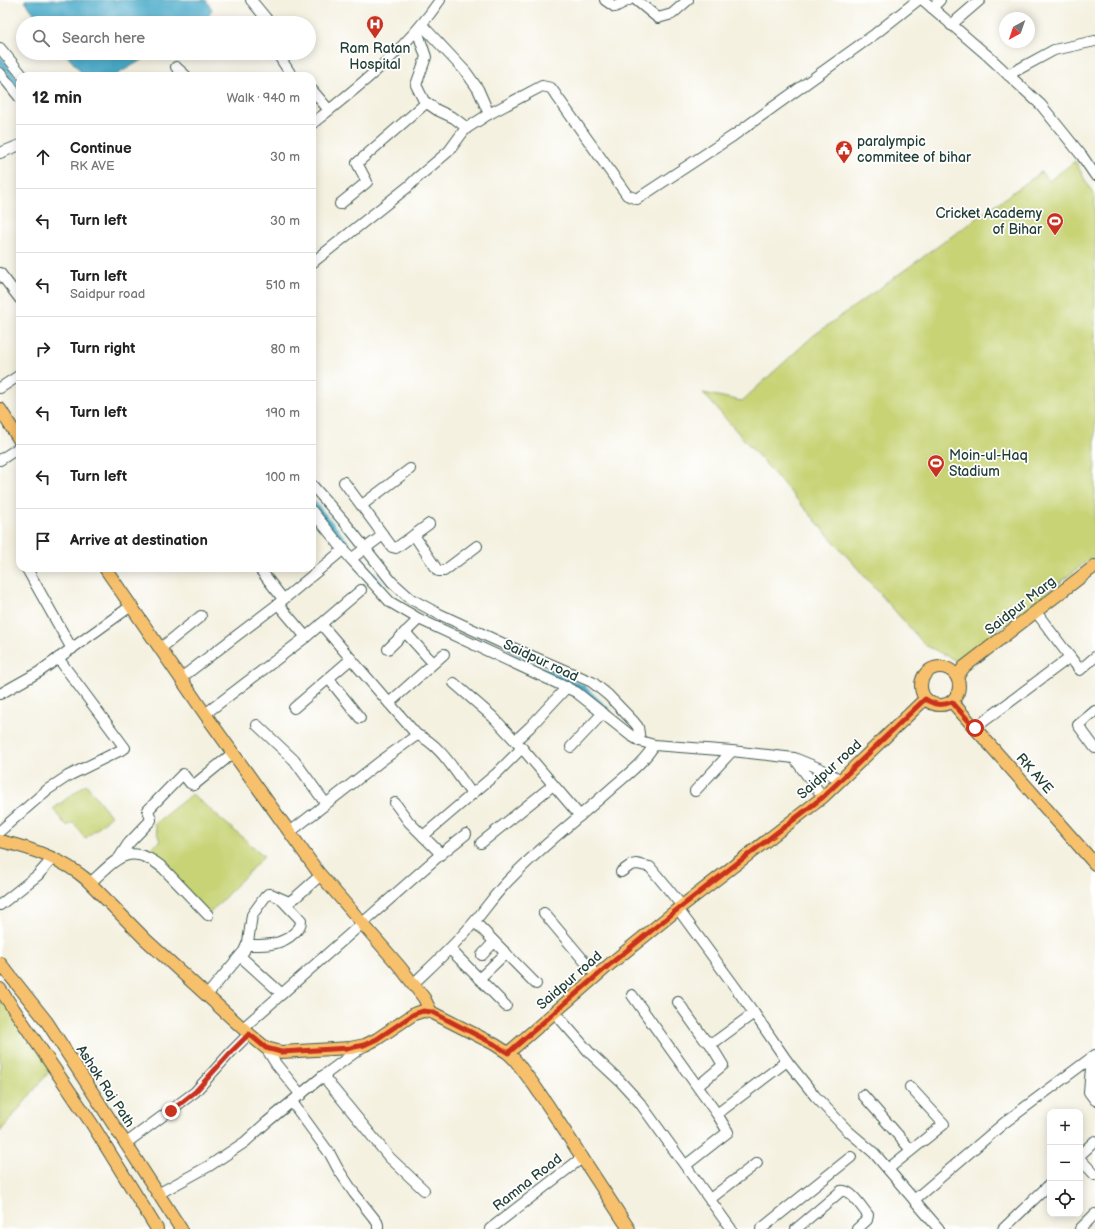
<!DOCTYPE html>
<html lang="en">
<head>
<meta charset="utf-8">
<style>
  :root { --surface:#fff; --page:#f6f6f6; --text:#222; --muted:#767676; --line:#e0e0e0 }
  body { margin:0; font-family:"Balsamiq Sans",sans-serif; background:var(--page); color:var(--text) }
  .controls { position:absolute; right:12px; bottom:12px; display:grid; overflow:hidden; border-radius:8px; box-shadow:0 2px 10px #0003 }
  .controls button { width:36px; height:36px; display:grid; place-items:center; padding:0; border:0; border-bottom:1px solid var(--line); background:var(--surface); color:var(--text); font:20px sans-serif }
  .compass { position:absolute; left:999px; top:12px; width:36px; height:36px; border-radius:50%; background:var(--surface); box-shadow:0 2px 10px #0003; rotate:220deg }
  .stop { position:absolute; width:12px; height:12px; margin:-9px; border:3px solid #c8321e; border-radius:50%; background:#fff }
  .stop.end { background:#c8321e; border-color:#fff; box-shadow:0 1px 4px #0008 }
  .list { margin:0; padding:0; list-style:none }
  h2 { display:flex; justify-content:space-between; align-items:center; height:52px; margin:0; padding:0 16px; font-size:17px }
  h2 small { font-size:13px; font-weight:400; color:var(--muted) }
  .list li { display:grid; grid-template-columns:26px 1fr auto; gap:12px; align-items:center; box-sizing:border-box; height:64px; padding:0 16px; border-top:1px solid var(--line) }
  .list b { display:block; font-size:15px; white-space:nowrap }
  .list p { margin:0; font-size:13px; white-space:nowrap; color:var(--muted) }
  .list em { font-size:13px; font-style:normal; color:var(--muted) }
  .icon { flex:none; width:22px; height:22px; fill:none; stroke:currentColor; stroke-width:2; stroke-linecap:round; stroke-linejoin:round }
  .map { position:relative; flex:none; width:1095px; height:1229px; overflow:hidden }
  .search { position:absolute; background:var(--surface); box-shadow:0 2px 10px #0003; left:16px; top:16px; width:300px; height:44px; display:flex; align-items:center; gap:10px; box-sizing:border-box; padding:0 14px; border-radius:22px; color:var(--muted); font-size:15px }
  .panel { position:absolute; background:var(--surface); box-shadow:0 2px 10px #0003; left:16px; top:72px; width:300px; height:500px; border-radius:12px }
  .map>svg:first-child { display:block }
</style>
</head>
<body>
<div class="map">
<svg width="1095" height="1229" viewBox="0 0 1095 1229">
  <rect width="100%" height="100%" fill="#fff"/>
  <filter id="ink" filterUnits="userSpaceOnUse"><feTurbulence type="fractalNoise" baseFrequency=".025" numOctaves="2"/><feDisplacementMap in="SourceGraphic" scale="8" xChannelSelector="R" yChannelSelector="G"/><feConvolveMatrix kernelMatrix="1 2 1 2 8 2 1 2 1" color-interpolation-filters="sRGB"/></filter>
  <filter id="wash" filterUnits="userSpaceOnUse"><feTurbulence type="fractalNoise" baseFrequency=".012" numOctaves="4" result="noise"/><feDisplacementMap in="SourceGraphic" scale="16" xChannelSelector="R" yChannelSelector="G"/><feGaussianBlur stdDeviation="0.9" result="paint"/><feColorMatrix in="noise" values="0 0 0 0 0 0 0 0 0 0 0 0 0 0 0 0 0 1.4 0 .05"/><feComposite in="paint" operator="in"/></filter>
  <g filter="url(#wash)">
    <rect width="100%" height="100%" fill="#f4f1e0"/>
    <g fill="#c7d375" stroke="#738854">
      <polygon points="1075,161 1095,198 1095,555 959,662 925,645 703,393 742,401 813,336 1041,172 1049,181"/>
      <polygon points="86,784 111,816 85,839 74,823 66,826 53,809"/>
      <polygon points="192,794 264,856 208,915 146,852 160,841 154,824"/>
      <polygon points="0,991 53,1067 0,1132"/>
    </g>
    <g fill="#4bacca" stroke="#35747f">
      <polygon points="25,0 206,0 212,9 205,23 42,23 26,3"/>
      <polygon points="65,53 154,53 114,76 84,76"/>
    </g>
    <g fill="none" stroke-linecap="round" stroke-linejoin="round">
      <g stroke="#4bacca" stroke-width="7">
        <polyline points="0,60 20,87"/>
        <polyline points="312,503 381,586"/>
        <polyline points="481,643 582,688 608,712"/>
      </g>
    </g>
  </g>
  <g filter="url(#ink)">
    <g fill="none" stroke-linecap="round" stroke-linejoin="round">
      <g stroke="#3f584e" stroke-width="12">
        <g id="minor">
          <polyline points="251,0 270,23"/>
          <polyline points="605,0 615,7 629,0"/>
          <polyline points="636,0 658,18 672,14 688,0"/>
          <polyline points="923,0 988,56 1041,105 1082,156 1095,175"/>
          <polyline points="932,8 940,0"/>
          <polyline points="422,25 466,72 478,89 489,114"/>
          <polyline points="951,25 980,0"/>
          <polyline points="417,30 426,57 416,85 424,101 437,110 454,118 467,128"/>
          <polyline points="0,48 23,76"/>
          <polyline points="277,53 292,76"/>
          <polyline points="176,67 186,76"/>
          <polyline points="0,73 20,98"/>
          <polyline points="1008,75 1054,50 1095,41"/>
          <polyline points="312,90 329,110"/>
          <path d="M 312,124 C 359,86 406,50 440,0"/>
          <polyline points="0,153 20,145"/>
          <polyline points="340,204 367,182 357,163 426,103"/>
          <polyline points="312,263 409,186 417,178 449,151 463,132 467,128 489,114 542,86 551,88 627,195 637,199 733,136 875,34 918,0"/>
          <polyline points="0,273 20,299"/>
          <polyline points="0,388 20,375"/>
          <polyline points="0,460 20,447"/>
          <polyline points="344,482 392,547 396,548 429,524"/>
          <polyline points="312,485 346,524 392,582 411,599 437,613 504,644 592,682 608,695 634,722 638,727 640,741"/>
          <polyline points="362,505 410,469"/>
          <polyline points="312,511 351,559 390,602 419,619 576,692 630,735 640,741 654,745 732,751 794,758 821,769 841,780"/>
          <polyline points="414,535 438,571 444,571 477,546"/>
          <polyline points="351,559 383,535"/>
          <polyline points="259,568 283,599"/>
          <polyline points="27,569 72,649"/>
          <polyline points="278,604 306,637"/>
          <polyline points="1036,612 1070,657"/>
          <polyline points="321,624 389,703 444,654"/>
          <polyline points="405,632 433,663"/>
          <polyline points="161,648 201,616"/>
          <polyline points="388,649 419,619"/>
          <polyline points="181,678 278,604 344,549"/>
          <polyline points="329,679 360,718"/>
          <polyline points="454,683 493,717 522,748 580,816"/>
          <polyline points="0,694 39,672 131,606"/>
          <polyline points="294,708 351,659"/>
          <polyline points="1095,711 1078,725 1095,748"/>
          <polyline points="205,714 306,637 361,590"/>
          <polyline points="257,725 294,760 326,804"/>
          <polyline points="975,728 1070,657 1080,670 1095,657"/>
          <path d="M 417,735 C 439,742 458,776 472,794"/>
          <polyline points="515,741 530,727 567,687"/>
          <polyline points="571,747 603,713"/>
          <polyline points="794,758 823,797"/>
          <polyline points="695,791 732,751"/>
          <polyline points="395,803 409,822 441,854"/>
          <polyline points="0,831 47,790 68,776 125,748 58,658"/>
          <polyline points="290,832 381,761 417,735 389,703"/>
          <polyline points="423,836 497,773 522,748"/>
          <polyline points="481,843 553,785"/>
          <polyline points="119,858 128,844 151,820 148,810 178,779 183,774 190,783 194,785 233,753"/>
          <polyline points="621,872 631,865 637,864 650,867 682,906"/>
          <path d="M 90,883 C 116,860 129,840 163,868 L 208,915"/>
          <polyline points="0,905 38,875 53,858"/>
          <polyline points="678,909 754,1013 787,1061"/>
          <polyline points="544,913 596,975"/>
          <polyline points="475,922 536,984"/>
          <path d="M 247,945 C 264,945 281,946 294,933 C 299,929 301,926 301,920 L 282,900"/>
          <polyline points="450,949 506,1006"/>
          <polyline points="482,955 494,942"/>
          <polyline points="240,956 282,994"/>
          <polyline points="479,979 506,953"/>
          <path d="M 413,984 C 434,964 456,944 475,921 C 487,907 498,890 512,877 C 544,844 580,817 614,786 C 628,774 645,761 654,745"/>
          <polyline points="207,995 244,951 248,942 252,915 265,897 268,894 271,894 289,902 296,897 321,875"/>
          <polyline points="632,995 717,1114 787,1061 815,1096 847,1130 874,1153 939,1229"/>
          <polyline points="678,1002 705,1040 709,1042 716,1041 754,1013"/>
          <polyline points="555,1013 590,1053 620,1081 640,1103 731,1229"/>
          <polyline points="243,1028 441,854 466,834"/>
          <polyline points="266,1048 276,1064 301,1095"/>
          <polyline points="1095,1059 1091,1068 1089,1092 1095,1100"/>
          <polyline points="323,1076 389,1157 424,1190"/>
          <polyline points="698,1086 723,1065 709,1042"/>
          <polyline points="863,1095 911,1150"/>
          <polyline points="292,1102 330,1154 338,1169 354,1193 377,1222 378,1225 378,1229"/>
          <polyline points="125,1144 195,1092 231,1052 249,1034"/>
          <polyline points="1080,1155 1095,1141"/>
          <polyline points="1080,1159 1095,1175"/>
          <polyline points="686,1165 728,1132 717,1114"/>
          <polyline points="888,1169 944,1124 910,1087"/>
          <polyline points="158,1194 209,1166 245,1142 267,1122 323,1076 365,1045"/>
          <polyline points="710,1199 757,1163"/>
          <polyline points="914,1200 1004,1123 1095,1055"/>
          <polyline points="490,1229 583,1157"/>
          <polyline points="761,1229 851,1157"/>
          <path d="M 796,1229 L 841,1191 C 851,1189 862,1208 868,1215 L 867,1220 L 857,1229"/>
          <polyline points="1003,1229 1050,1184"/>
          <polyline points="1080,1229 1095,1214"/>
        </g>
      </g>
      <g stroke="#3f584e" stroke-width="14">
        <g id="major">
          <polyline points="0,409 20,441"/>
          <polyline points="105,568 205,714 318,872 400,967 424,998 431,1012"/>
          <circle cx="940" cy="686" r="19"/>
          <polyline points="957,677 964,667 1095,566"/>
          <polyline points="952,702 1095,864"/>
          <path d="M 0,841 C 31,848 62,859 86,879 L 145,939 L 249,1034 L 266,1048 L 281,1052 L 350,1048 L 365,1045 L 377,1039 L 414,1014 L 423,1011 L 431,1012 L 494,1044 L 508,1053 L 515,1060 L 534,1085 L 549,1107 L 629,1229"/>
          <polyline points="0,963 47,1022 181,1229"/>
          <polyline points="0,989 92,1124 157,1229"/>
          <polyline points="508,1053 609,965 678,909 823,797 925,699"/>
        </g>
      </g>
      <use href="#minor" stroke="#fff" stroke-width="10"/>
      <use href="#major" stroke="#f7c06c" stroke-width="12"/>
    </g>
  </g>
  <g fill="none" stroke-linecap="round" stroke-linejoin="round" filter="url(#ink)">
    <path stroke="#c8321e" stroke-width="5" d="M 171,1111 L 195,1092 L 231,1052 L 249,1034 L 266,1048 L 281,1052 L 350,1048 L 364,1045 L 377,1039 L 414,1014 L 423,1011 L 432,1012 L 494,1044 L 508,1053 L 609,965 L 678,909 L 823,797 L 925,699 C 935,705 941,706 952,702 L 975,728"/>
  </g>
  <defs>
    <g id="hospital-pin" transform="scale(0.9)"><path d="M0 17L-7.5 6A9.5 9.5 0 1 1 7.5 6Z" fill="#c8321e" stroke="#fff"/><path d="M-5-5h3v3.5h4V-5h3V5h-3V1.5h-4V5h-3Z" fill="#fff"/></g>
    <g id="civic-pin" transform="scale(0.9)"><path d="M0 17L-7.5 6A9.5 9.5 0 1 1 7.5 6Z" fill="#c8321e" stroke="#fff"/><path d="M-.6-6.5H3V-4.5H.6V-3L4-1V1h2V6H-6V1h2V-1L-.6-3ZM-1.2 2.5V6h2.4V2.5Z" fill="#fff"/></g>
    <g id="stadium-pin" transform="scale(0.9)"><path d="M0 17L-7.5 6A9.5 9.5 0 1 1 7.5 6Z" fill="#c8321e" stroke="#fff"/><path d="M0-5a6.5 5 0 1 0 0 10a6.5 5 0 1 0 0-10ZM-3.5-1.8h7v3.6h-7Z" fill="#fff"/></g>
  </defs>
  <g fill-rule="evenodd">
    <use href="#hospital-pin" x="375" y="24"/>
    <use href="#civic-pin" x="844" y="149"/>
    <use href="#stadium-pin" x="1055" y="221"/>
    <use href="#stadium-pin" x="936" y="463"/>
  </g>
  <g text-anchor="middle" stroke-width="3.5" stroke-linejoin="round" paint-order="stroke">
    <g font-size="14" fill="#1f3d34" stroke="#fff" text-anchor="start">
      <text x="375" y="53" text-anchor="middle">Ram Ratan<tspan x="375" dy="16">Hospital</tspan></text>
      <text x="857" y="146">paralympic<tspan x="857" dy="16">commitee of bihar</tspan></text>
      <text x="1042" y="218" text-anchor="end">Cricket Academy<tspan x="1042" dy="16">of Bihar</tspan></text>
      <text x="949" y="460">Moin-ul-Haq<tspan x="949" dy="16">Stadium</tspan></text>
    </g>
    <g font-size="14" fill="#1f3d34" stroke="#fff">
      <text transform="translate(1020 605) rotate(-38)" y="5">Saidpur Marg</text>
      <text transform="translate(541 660) rotate(25)" y="5">Saidpur road</text>
      <text transform="translate(829 769) rotate(-42)" y="5">Saidpur road</text>
      <text transform="translate(1035 773) rotate(49)" y="5">RK AVE</text>
      <text transform="translate(569 980) rotate(-41)" y="5">Saidpur road</text>
      <text transform="translate(106 1086) rotate(57)" y="5">Ashok Raj Path</text>
      <text transform="translate(527 1182) rotate(-38)" y="5">Ramna Road</text>
    </g>
  </g>
</svg>
<div class="controls">
<button>+</button>
<button>−</button>
<button><svg class="icon" aria-label="locate" viewBox="0 0 24 24"><circle cx="12" cy="12" r="6"/><path d="M12 2v4M12 18v4M2 12h4M18 12h4"/></svg></button>
</div>
<svg class="compass" viewBox="-18 -18 36 36"><path d="M0-13l5 13h-10z" fill="#e53935"/><path d="M0 13l5-13h-10z" fill="#767676"/></svg>
<div class="stop" style="left:975px;top:728px"></div>
<div class="stop end" style="left:171px;top:1111px"></div>
<div class="search"><svg class="icon" aria-label="search" viewBox="0 0 24 24"><circle cx="10" cy="10" r="6"/><path d="M15 15l6 6"/></svg>Search here</div>
<section class="panel">
<h2>12 min<small>Walk · 940 m</small></h2>
<ul class="list">
<li><svg class="icon" aria-label="ahead" viewBox="0 0 24 24"><path d="M12 20V5M6 11l6-6 6 6"/></svg><div><b>Continue</b><p>RK AVE</p></div><em>30 m</em></li>
<li><svg class="icon" aria-label="left" viewBox="0 0 24 24"><path d="M17 20v-9H6M10 6l-5 5 5 5"/></svg><div><b>Turn left</b></div><em>30 m</em></li>
<li><svg class="icon" aria-label="left" viewBox="0 0 24 24"><path d="M17 20v-9H6M10 6l-5 5 5 5"/></svg><div><b>Turn left</b><p>Saidpur road</p></div><em>510 m</em></li>
<li><svg class="icon" aria-label="right" viewBox="0 0 24 24"><path d="M7 20v-9h11M14 6l5 5-5 5"/></svg><div><b>Turn right</b></div><em>80 m</em></li>
<li><svg class="icon" aria-label="left" viewBox="0 0 24 24"><path d="M17 20v-9H6M10 6l-5 5 5 5"/></svg><div><b>Turn left</b></div><em>190 m</em></li>
<li><svg class="icon" aria-label="left" viewBox="0 0 24 24"><path d="M17 20v-9H6M10 6l-5 5 5 5"/></svg><div><b>Turn left</b></div><em>100 m</em></li>
<li><svg class="icon" aria-label="arrive" viewBox="0 0 24 24"><path d="M6 21V4h12l-3 4 3 4H6"/></svg><div><b>Arrive at destination</b></div></li>
</ul>
</section>
</div>
</body>
</html>
